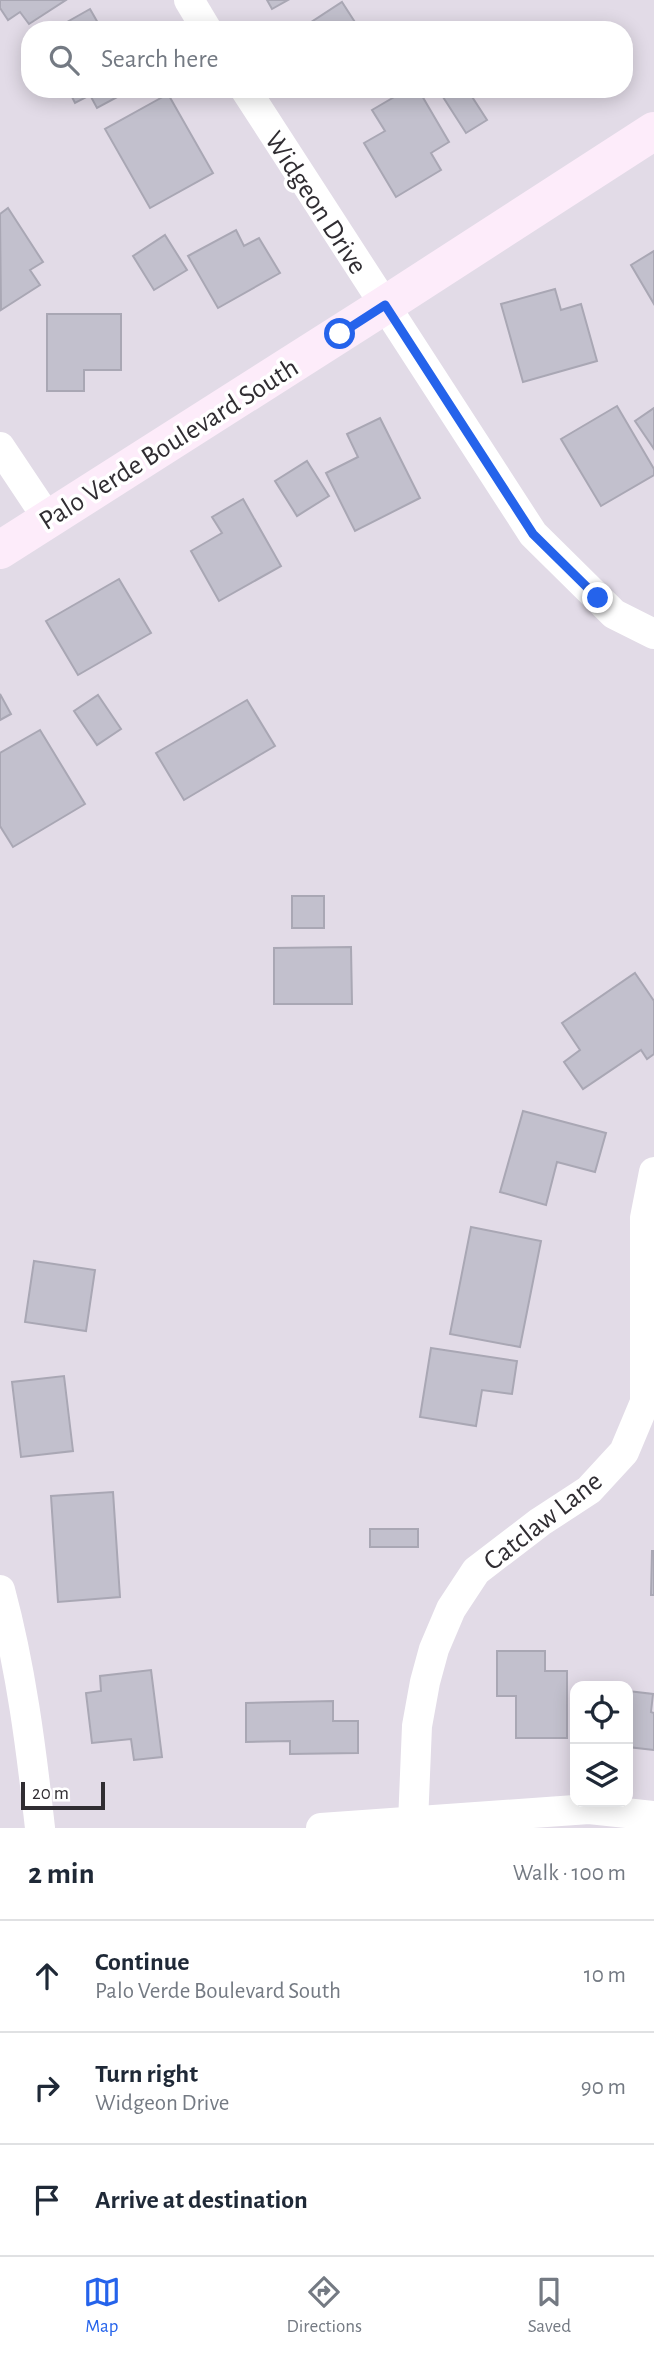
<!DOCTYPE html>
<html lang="en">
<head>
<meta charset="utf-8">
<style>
  :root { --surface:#fff; --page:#f2f2f3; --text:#1f2937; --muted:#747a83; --line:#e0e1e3; --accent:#2563eb }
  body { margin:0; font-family:"Alegreya Sans",sans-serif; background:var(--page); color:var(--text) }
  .controls { position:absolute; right:21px; bottom:21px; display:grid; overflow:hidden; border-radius:14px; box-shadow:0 4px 18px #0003 }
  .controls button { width:63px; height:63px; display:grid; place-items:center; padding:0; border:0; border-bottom:2px solid var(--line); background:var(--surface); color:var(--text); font:35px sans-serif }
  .scale { position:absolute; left:21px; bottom:18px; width:84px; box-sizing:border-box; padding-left:7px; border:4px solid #302d32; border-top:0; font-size:19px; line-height:24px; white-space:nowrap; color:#302d32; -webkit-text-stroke:5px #fff; paint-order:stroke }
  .stop { position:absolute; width:21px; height:21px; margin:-16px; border:5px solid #2563eb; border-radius:50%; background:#fff }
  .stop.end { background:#2563eb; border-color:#fff; box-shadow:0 2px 7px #0008 }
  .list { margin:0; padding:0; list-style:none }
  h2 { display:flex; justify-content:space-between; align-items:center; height:91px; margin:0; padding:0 28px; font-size:30px }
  h2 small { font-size:23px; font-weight:400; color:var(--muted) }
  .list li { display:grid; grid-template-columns:46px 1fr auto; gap:21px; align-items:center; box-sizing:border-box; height:112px; padding:0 28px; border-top:2px solid var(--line) }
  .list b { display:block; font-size:26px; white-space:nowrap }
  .list p { margin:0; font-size:23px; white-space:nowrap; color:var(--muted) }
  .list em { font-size:23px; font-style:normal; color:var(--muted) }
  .icon { flex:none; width:38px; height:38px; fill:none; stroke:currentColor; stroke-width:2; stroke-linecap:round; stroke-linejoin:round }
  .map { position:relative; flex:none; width:654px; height:1828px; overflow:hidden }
  .search { position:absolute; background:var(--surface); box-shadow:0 4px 18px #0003; left:21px; right:21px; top:21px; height:77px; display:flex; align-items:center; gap:18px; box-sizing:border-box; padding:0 24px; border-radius:28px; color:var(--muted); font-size:26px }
  .sheet { height:427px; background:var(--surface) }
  nav { display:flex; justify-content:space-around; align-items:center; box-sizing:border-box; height:98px; border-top:2px solid var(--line); background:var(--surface); font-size:19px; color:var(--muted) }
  nav a { display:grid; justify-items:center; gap:4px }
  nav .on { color:var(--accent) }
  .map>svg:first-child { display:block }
</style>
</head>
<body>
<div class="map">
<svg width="654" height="1828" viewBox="0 0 654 1828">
  <rect width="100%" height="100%" fill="#e2dbe7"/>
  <g fill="#c2c0cd" stroke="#a9a7b4" stroke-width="2">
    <polygon points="0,0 66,0 29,24 20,12 8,20 0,8"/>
    <polygon points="267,0 288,0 272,9"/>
    <polygon points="342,2 360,30 299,30"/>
    <polygon points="90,9 102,30 53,30"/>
    <polygon points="68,89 132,89 97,108 90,95 75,103"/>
    <polygon points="408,89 418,89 449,142 431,153 441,170 396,197 364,143 385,131 372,110"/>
    <polygon points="454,89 467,89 487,120 466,133 443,97"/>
    <polygon points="168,94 213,173 150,208 105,129"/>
    <polygon points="8,208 43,262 30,270 40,285 1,310 0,214"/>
    <polygon points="236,230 244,246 259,238 280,273 218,308 188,256"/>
    <polygon points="165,235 187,270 154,290 133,256"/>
    <polygon points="654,251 654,304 631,265"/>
    <polygon points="555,289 561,310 581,304 597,361 523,382 501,304"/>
    <polygon points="47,314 121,314 121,370 84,370 84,391 47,391"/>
    <polygon points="617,406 654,469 654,475 601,506 561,439"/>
    <polygon points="654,408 654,449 635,421"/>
    <polygon points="380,418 420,498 355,531 326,473 358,457 347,434"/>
    <polygon points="307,461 329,496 297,516 275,481"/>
    <polygon points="243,499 281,566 219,601 191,551 222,533 212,517"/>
    <polygon points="119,579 151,633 78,675 46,621"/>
    <polygon points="0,694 11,714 0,720"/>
    <polygon points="98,695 121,729 97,745 74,711"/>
    <polygon points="247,700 275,746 184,800 156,753"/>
    <polygon points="40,730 85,804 13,847 0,826 0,753"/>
    <rect x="292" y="896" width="32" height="32"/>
    <polygon points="351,947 352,1004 274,1004 274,948"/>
    <polygon points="635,973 654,1001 654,1054 647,1059 641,1050 583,1089 564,1062 580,1050 562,1023"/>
    <polygon points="523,1111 606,1133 595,1172 557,1162 546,1205 500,1192"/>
    <polygon points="471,1227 541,1241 520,1347 450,1334"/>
    <polygon points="34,1261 95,1270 86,1331 25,1322"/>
    <polygon points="431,1348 517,1361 512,1394 482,1390 476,1426 420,1417"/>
    <polygon points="64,1376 73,1451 21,1457 12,1382"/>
    <polygon points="113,1492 120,1597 58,1602 51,1496"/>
    <rect x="370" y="1529" width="48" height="18"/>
    <polygon points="652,1551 654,1551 654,1595 651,1595"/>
    <polygon points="497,1651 545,1651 545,1671 567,1671 567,1738 516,1738 516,1696 497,1696"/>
    <polygon points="151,1670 162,1757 134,1760 131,1739 92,1743 86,1693 101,1691 100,1676"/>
    <polygon points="628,1691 653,1694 651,1712 654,1713 654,1750 628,1747"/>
    <polygon points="333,1701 333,1721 358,1721 358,1753 290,1754 290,1741 246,1742 246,1703"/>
  </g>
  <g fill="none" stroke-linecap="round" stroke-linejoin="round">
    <g stroke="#fff" stroke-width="30">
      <polyline points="189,0 207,30"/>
      <polyline points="245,89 533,534 614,614 654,634"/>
      <polyline points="0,447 48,519"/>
      <path d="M 0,1590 C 21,1668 31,1747 40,1828"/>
      <polyline points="413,1823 417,1726 425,1682 434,1649 451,1609 476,1571 540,1522 589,1490 624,1452 645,1402 645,1218 654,1172"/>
      <polyline points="321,1828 589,1809 654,1816"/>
    </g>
    <polyline stroke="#fdecfa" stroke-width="38" points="0,550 385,305 654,131"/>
  </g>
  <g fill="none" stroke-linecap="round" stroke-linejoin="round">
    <polyline stroke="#2563eb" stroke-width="9" points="340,334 385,305 533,534 598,598"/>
  </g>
  <g text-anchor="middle" stroke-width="7" stroke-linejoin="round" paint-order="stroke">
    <g font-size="28" fill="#302d32" stroke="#fff">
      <text transform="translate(317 202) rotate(57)" y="10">Widgeon Drive</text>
      <text transform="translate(168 443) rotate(-32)" y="10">Palo Verde Boulevard South</text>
      <text transform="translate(542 1520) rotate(-38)" y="10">Catclaw Lane</text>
    </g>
  </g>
</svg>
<div class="controls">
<button><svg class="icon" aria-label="locate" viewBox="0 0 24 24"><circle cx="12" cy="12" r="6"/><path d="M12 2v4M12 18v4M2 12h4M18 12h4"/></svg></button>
<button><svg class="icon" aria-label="layers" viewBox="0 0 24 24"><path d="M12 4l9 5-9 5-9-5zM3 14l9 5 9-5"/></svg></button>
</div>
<div class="scale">20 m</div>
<div class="stop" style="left:340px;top:334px"></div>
<div class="stop end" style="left:598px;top:598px"></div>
<div class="search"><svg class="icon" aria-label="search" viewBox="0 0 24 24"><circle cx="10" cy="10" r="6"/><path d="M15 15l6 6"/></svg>Search here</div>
</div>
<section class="sheet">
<h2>2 min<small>Walk · 100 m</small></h2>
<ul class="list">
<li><svg class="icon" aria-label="ahead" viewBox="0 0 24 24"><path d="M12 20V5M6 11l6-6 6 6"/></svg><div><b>Continue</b><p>Palo Verde Boulevard South</p></div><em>10 m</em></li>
<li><svg class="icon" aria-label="right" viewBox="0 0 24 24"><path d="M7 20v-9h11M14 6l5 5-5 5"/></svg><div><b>Turn right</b><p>Widgeon Drive</p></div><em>90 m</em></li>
<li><svg class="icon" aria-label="arrive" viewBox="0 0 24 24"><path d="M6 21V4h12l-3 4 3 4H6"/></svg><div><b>Arrive at destination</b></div></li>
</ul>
</section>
<nav>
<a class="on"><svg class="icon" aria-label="map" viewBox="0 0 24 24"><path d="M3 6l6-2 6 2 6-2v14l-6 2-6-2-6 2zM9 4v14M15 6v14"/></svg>Map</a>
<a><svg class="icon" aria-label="directions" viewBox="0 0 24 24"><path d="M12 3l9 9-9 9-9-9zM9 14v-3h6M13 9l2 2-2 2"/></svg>Directions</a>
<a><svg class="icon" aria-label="saved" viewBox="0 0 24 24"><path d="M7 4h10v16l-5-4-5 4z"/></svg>Saved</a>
</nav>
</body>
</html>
